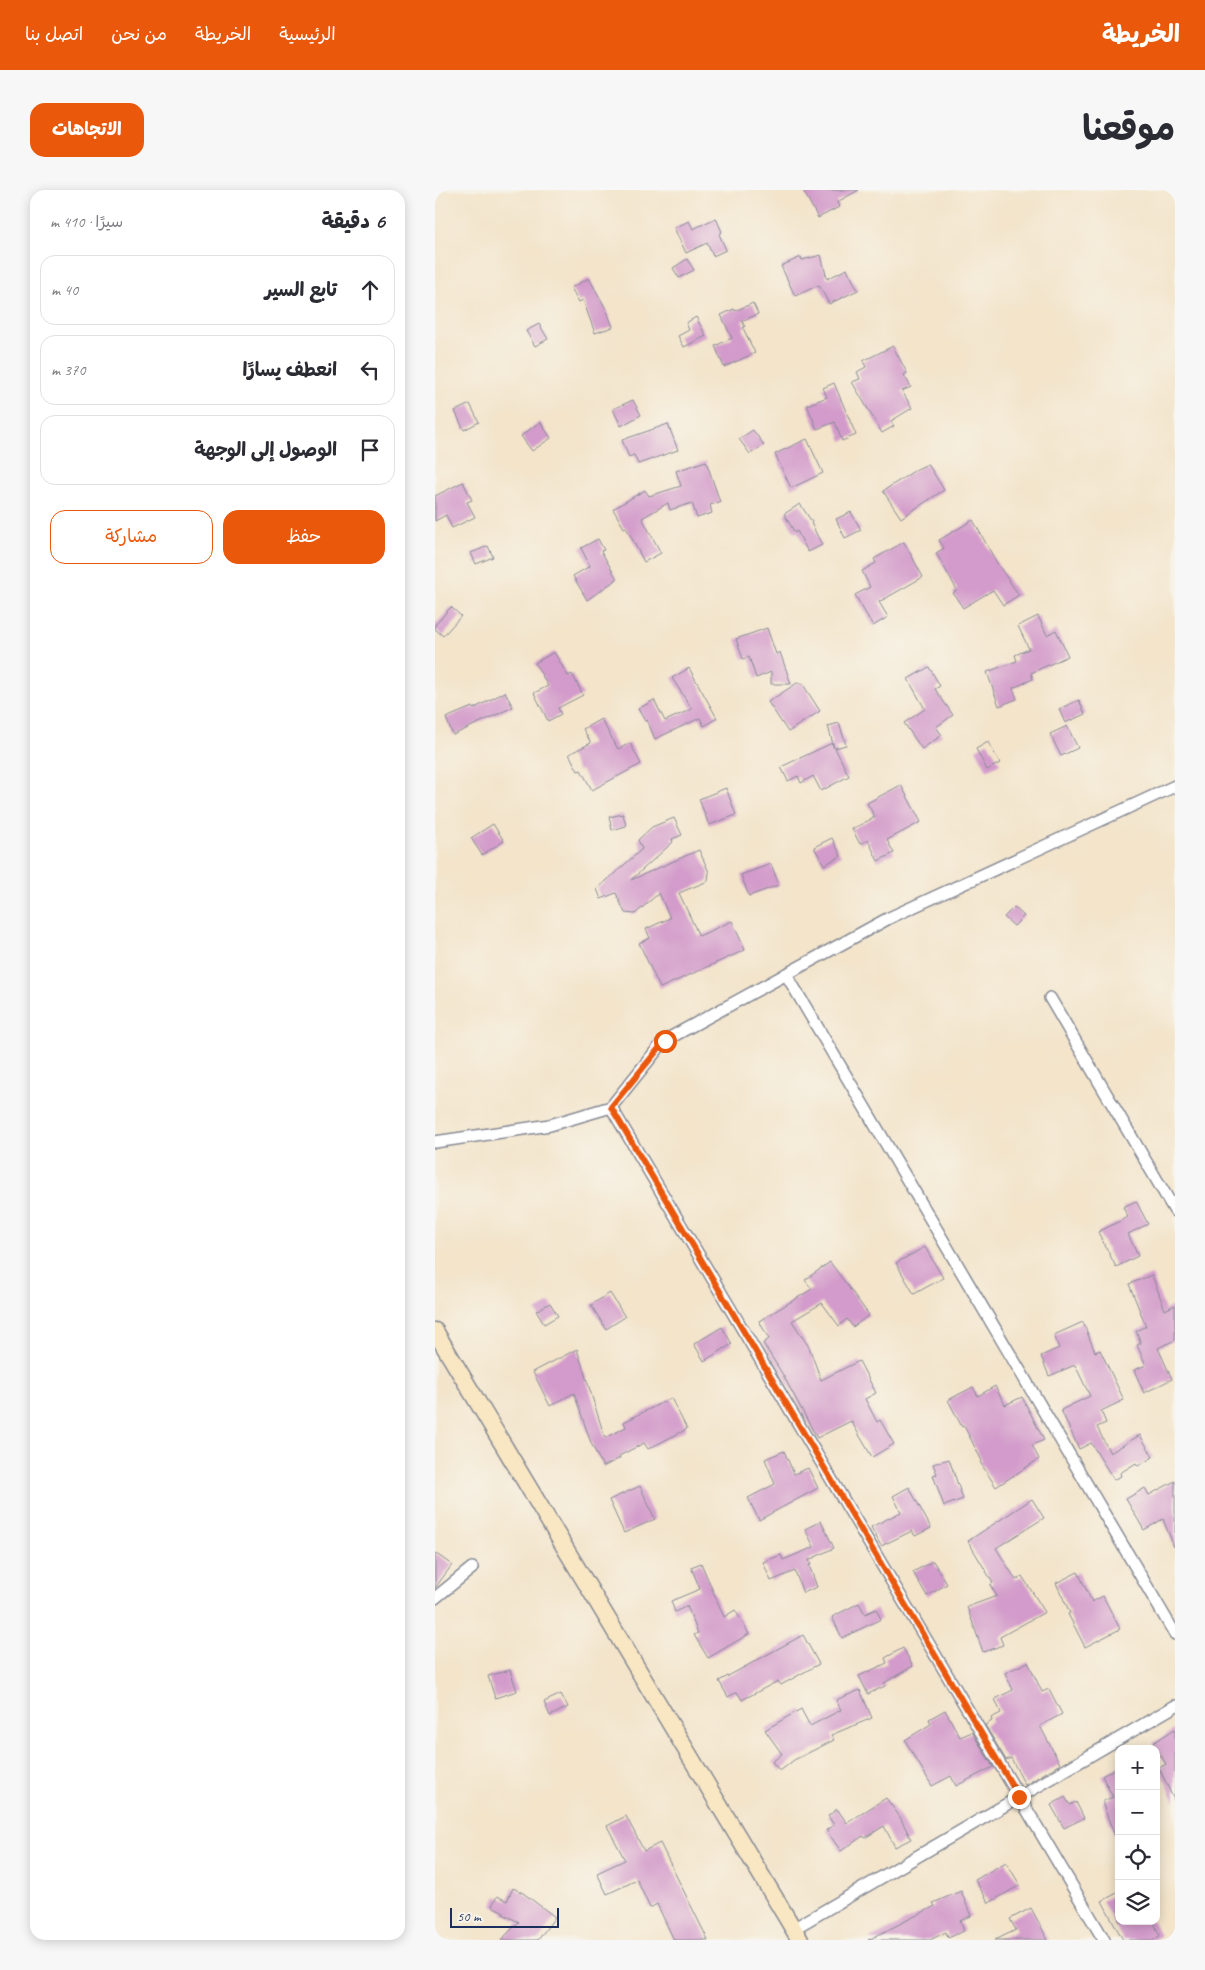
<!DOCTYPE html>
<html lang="ar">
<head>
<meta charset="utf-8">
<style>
  :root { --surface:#fff; --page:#f7f7f7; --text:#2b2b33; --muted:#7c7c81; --line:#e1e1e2; --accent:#ea580c }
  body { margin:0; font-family:Caveat,"Playpen Sans Arabic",sans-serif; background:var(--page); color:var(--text); direction:rtl }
  .controls { position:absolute; right:15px; bottom:15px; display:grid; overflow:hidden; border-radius:10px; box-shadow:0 2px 12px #0003 }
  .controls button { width:45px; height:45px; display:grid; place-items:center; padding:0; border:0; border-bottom:1px solid var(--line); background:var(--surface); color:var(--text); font:25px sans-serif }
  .scale { position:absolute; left:15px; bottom:12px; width:109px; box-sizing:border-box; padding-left:5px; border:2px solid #1b2f5e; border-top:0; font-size:14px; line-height:18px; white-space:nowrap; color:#1b2f5e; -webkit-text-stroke:4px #f7f3e8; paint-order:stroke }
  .stop { position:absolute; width:15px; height:15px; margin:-11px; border:4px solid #ea580c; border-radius:50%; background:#fff }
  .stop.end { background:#ea580c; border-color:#fff; box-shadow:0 1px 5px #0008 }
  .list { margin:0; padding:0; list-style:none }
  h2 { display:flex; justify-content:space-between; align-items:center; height:65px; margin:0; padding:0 20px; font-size:21px }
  h2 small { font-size:16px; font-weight:400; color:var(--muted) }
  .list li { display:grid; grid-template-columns:32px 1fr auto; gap:15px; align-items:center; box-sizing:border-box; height:70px; margin:0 10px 10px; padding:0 10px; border:1px solid var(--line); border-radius:15px }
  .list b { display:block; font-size:19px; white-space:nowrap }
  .list em { font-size:16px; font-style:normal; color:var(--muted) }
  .actions { display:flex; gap:10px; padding:15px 20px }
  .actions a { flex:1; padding:11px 0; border:1px solid var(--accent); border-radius:15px; text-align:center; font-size:18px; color:var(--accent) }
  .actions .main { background:var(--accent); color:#fff }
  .icon { flex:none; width:28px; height:28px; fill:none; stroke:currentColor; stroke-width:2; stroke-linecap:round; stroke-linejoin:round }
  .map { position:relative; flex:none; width:740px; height:1750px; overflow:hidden; direction:ltr; border-radius:15px }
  header { display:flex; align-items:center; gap:30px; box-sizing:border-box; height:70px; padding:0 25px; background:var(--accent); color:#fff }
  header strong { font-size:24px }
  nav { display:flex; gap:28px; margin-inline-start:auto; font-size:18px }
  .intro { display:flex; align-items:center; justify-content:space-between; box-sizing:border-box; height:120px; padding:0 30px }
  h1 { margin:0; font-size:35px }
  .button { padding:12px 22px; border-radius:15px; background:var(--accent); color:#fff; font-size:18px; font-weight:700 }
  main { display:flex; gap:30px; padding:0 30px }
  aside { flex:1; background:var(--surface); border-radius:15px; box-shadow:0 2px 12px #0003 }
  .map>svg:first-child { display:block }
</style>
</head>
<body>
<header>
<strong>الخريطة</strong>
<nav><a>الرئيسية</a><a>الخريطة</a><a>من نحن</a><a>اتصل بنا</a></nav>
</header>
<div class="intro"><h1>موقعنا</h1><a class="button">الاتجاهات</a></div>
<main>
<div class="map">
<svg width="740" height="1750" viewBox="0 0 740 1750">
  <rect width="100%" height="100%" fill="#f7f3e8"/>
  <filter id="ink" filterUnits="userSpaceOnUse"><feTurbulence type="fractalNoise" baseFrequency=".02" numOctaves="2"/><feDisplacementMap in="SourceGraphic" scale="10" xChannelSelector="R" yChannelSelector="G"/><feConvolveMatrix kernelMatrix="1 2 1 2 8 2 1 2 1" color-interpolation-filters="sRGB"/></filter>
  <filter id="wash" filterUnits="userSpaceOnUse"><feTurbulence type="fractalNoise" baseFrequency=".0096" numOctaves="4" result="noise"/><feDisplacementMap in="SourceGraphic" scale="20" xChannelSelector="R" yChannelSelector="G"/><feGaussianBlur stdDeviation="1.12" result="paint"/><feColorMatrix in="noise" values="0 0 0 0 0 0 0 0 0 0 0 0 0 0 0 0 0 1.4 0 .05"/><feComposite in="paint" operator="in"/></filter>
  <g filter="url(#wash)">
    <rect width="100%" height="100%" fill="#f3e4ca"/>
    <g id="blocks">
      <g fill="#d39bcb">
        <polygon points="368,0 424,0 402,12 404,17 383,28"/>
        <polygon points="281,28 287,42 284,44 291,60 278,66 272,53 251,63 239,38 254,31 258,39"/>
        <polygon points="386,65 392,89 412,79 423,100 394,114 384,95 360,106 346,76 366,67 367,70"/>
        <polygon points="252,69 259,80 244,88 238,78"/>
        <polygon points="154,88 171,119 178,137 160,143 148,110 144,112 136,98"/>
        <polygon points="318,113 323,124 307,131 310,137 308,138 320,163 289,177 280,156 297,148 286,125 299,119 300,121"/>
        <polygon points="261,127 271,146 249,157 243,146 254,140 251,133"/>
        <polygon points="104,134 113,149 100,156 91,141"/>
        <polygon points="458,156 472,183 469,185 476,197 467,201 477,218 456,231 459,236 447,243 417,192 425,189 422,182 431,177 428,171"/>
        <polygon points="399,193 421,245 407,251 400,232 382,239 372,215 392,207 388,198"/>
        <polygon points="198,210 206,225 186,236 178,219"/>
        <polygon points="35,214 44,232 29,240 20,221"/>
        <polygon points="105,232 116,248 97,261 86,246"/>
        <polygon points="233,234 243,260 203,274 199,265 194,267 187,250"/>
        <polygon points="318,240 329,255 315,264 304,249"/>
        <polygon points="372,249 388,283 356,298 340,264"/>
        <polygon points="271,271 285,312 275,315 277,323 262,328 257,313 235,320 233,313 207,328 226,363 209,372 191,337 189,338 178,319 210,300 214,306 246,296 241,281"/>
        <polygon points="493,274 509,300 466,328 448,301 482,279"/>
        <polygon points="28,292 37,310 32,312 40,327 17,338 11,325 0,331 0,306"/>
        <polygon points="365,314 377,332 376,333 387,355 373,362 362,341 360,343 349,324"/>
        <polygon points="416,322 426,340 410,348 401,329"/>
        <polygon points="538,330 563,375 584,405 568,415 558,400 528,418 518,403 522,400 501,363 509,358 504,350"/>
        <polygon points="163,349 169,360 166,361 182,389 152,410 138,386 155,376 146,358"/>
        <polygon points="469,352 488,387 444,412 453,427 438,436 420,405 435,397 427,381 441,373 439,369"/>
        <polygon points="53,356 58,367 41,374 36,363"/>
        <polygon points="16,417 26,426 8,446 0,439 0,435"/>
        <polygon points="603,426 612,445 621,440 633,466 596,483 598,489 578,498 582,509 564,516 552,482 582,471 580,465 594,459 583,436"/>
        <polygon points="332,438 341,464 345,462 356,494 336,494 336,482 321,488 314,467 308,469 301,449"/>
        <polygon points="119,462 133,486 137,484 148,505 123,518 126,524 113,531 99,503 113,496 100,473"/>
        <polygon points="494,477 505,496 500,499 518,525 501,537 507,545 487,559 469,533 490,519 473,489"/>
        <polygon points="254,478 282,528 269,536 265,528 220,549 212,530 210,531 203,519 219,510 230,531 257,519 237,488"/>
        <polygon points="362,493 367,493 385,521 353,542 333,512"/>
        <polygon points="70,502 78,517 18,545 11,528 37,517 38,519"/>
        <polygon points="644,510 650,524 630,533 624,519"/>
        <polygon points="166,529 183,559 195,553 206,574 157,600 146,580 143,581 134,564 156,553 148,539"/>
        <polygon points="404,533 411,555 400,558 414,586 386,601 378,586 366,593 363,586 353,591 346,577 397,553 399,558 393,536"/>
        <polygon points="632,536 643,558 626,566 615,544"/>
        <polygon points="553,552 565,573 552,580 541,559"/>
        <polygon points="466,595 486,632 452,650 459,663 443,671 433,650 425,654 417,639 440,627 432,613"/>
        <polygon points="291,598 301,625 274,635 264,609"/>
        <polygon points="188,624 191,636 177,640 174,627"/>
        <polygon points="239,628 247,645 237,649 238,652 196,690 264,660 274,682 273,691 244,703 264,746 297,731 310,760 225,798 204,753 215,748 211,739 235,728 224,703 200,724 190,723 181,703 166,709 162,699 207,659 203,650 217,637"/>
        <polygon points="58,634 69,651 47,665 36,648"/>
        <polygon points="397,648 406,666 389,675 379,657"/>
        <polygon points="336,674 344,695 314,706 306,685"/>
        <polygon points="579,717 589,726 579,736 569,727"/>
        <polygon points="701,1011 713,1034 693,1044 703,1066 681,1077 663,1042 693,1027 688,1017"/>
        <polygon points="490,1057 508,1088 479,1104 461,1073"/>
        <polygon points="395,1072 434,1125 418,1137 412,1129 404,1136 387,1113 357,1131 374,1157 386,1190 424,1171 441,1203 430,1209 442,1232 445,1230 459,1254 437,1267 416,1231 382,1248 348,1185 328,1153 334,1149 324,1131 377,1099 370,1090"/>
        <polygon points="717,1085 730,1120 740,1115 740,1150 723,1158 737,1189 709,1203 699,1180 711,1175 702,1155 706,1153 701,1141 711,1136 694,1094"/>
        <polygon points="175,1103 190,1127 171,1139 156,1115"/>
        <polygon points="115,1113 123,1126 109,1134 101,1121"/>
        <polygon points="648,1132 660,1162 665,1160 689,1210 666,1221 671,1233 662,1237 675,1263 705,1245 718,1267 703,1276 701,1273 685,1283 686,1286 679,1290 656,1253 644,1259 626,1220 655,1206 640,1175 614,1186 606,1166 624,1158 619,1145"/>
        <polygon points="287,1137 297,1154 269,1171 259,1154"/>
        <polygon points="142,1159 170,1248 191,1237 189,1232 236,1208 252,1239 213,1259 209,1253 184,1266 185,1268 168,1277 156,1253 139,1203 115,1216 98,1182"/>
        <polygon points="560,1196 570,1215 587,1207 609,1250 597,1255 604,1269 561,1297 545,1272 547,1271 529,1236 527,1237 513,1210 538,1197 543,1206"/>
        <polygon points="349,1261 359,1284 373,1278 383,1298 324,1330 313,1308 340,1294 330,1269"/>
        <polygon points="514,1269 528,1309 509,1316 498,1285 502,1284 498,1274"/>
        <polygon points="740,1291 740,1357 739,1357 728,1329 709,1340 691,1309 710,1298 714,1305"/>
        <polygon points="205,1296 220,1329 189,1343 174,1310"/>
        <polygon points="474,1297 496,1338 480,1346 477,1341 446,1356 436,1337 466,1322 458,1306"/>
        <polygon points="597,1309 609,1328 561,1358 581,1390 587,1386 610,1422 565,1447 568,1455 548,1462 532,1417 562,1406 555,1395 558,1393 533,1351"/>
        <polygon points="386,1331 399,1358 374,1370 376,1375 374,1375 382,1397 368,1403 360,1381 336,1391 328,1372 346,1365 348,1370 379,1357 370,1339"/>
        <polygon points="0,1363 17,1375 0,1398"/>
        <polygon points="498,1371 512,1394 492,1406 478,1382"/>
        <polygon points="266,1373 289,1427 300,1420 314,1444 273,1468 259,1445 263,1443 252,1416 240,1422 236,1411 265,1399 256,1377"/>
        <polygon points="643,1382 657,1412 668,1406 685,1439 650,1457 633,1424 635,1423 621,1393"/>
        <polygon points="424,1413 430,1424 441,1419 446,1429 407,1448 397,1427"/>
        <polygon points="368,1445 384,1474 346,1495 343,1491 307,1510 302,1502 293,1507 284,1491"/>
        <polygon points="468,1458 478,1476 449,1493 450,1496 433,1504 424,1486 452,1473 450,1468"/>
        <polygon points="593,1472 607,1502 614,1499 627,1524 605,1536 625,1574 590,1595 576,1568 571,1570 550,1535 557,1531 556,1528 566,1523 560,1509 578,1500 570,1483"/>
        <polygon points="75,1480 82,1501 60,1508 53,1486"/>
        <polygon points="425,1500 437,1528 396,1545 399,1550 359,1570 345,1581 337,1572 347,1564 330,1540 366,1519 375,1536 406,1520 401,1510"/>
        <polygon points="126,1504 133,1517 115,1526 109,1512"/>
        <polygon points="510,1520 525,1547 537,1542 558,1577 521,1596 516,1586 497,1596 470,1550 496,1534 494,1529"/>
        <polygon points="740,1539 740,1612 724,1578 731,1574 718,1553"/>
        <polygon points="684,1576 684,1654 683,1654 668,1615 668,1611 678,1607 667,1586"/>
        <polygon points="630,1607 635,1615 641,1612 649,1628 629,1638 616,1615"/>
        <polygon points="451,1608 465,1627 476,1649 460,1657 449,1636 430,1648 428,1646 406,1661 391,1640 399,1635 393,1626 402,1619 412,1633"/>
        <polygon points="191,1626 209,1661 225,1653 273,1750 239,1750 222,1714 215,1718 202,1690 172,1704 162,1683 190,1670 172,1636"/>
        <polygon points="571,1672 585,1695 554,1713 540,1690"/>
        <polygon points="78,1698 88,1703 120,1727 103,1750 66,1750 84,1732 68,1724 69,1722 57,1716 62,1706 72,1711"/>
        <polygon points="526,1701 536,1726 525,1731 529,1741 513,1748 511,1742 495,1750 433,1750 500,1716 498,1713"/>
        <polygon points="684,1702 684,1731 718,1731 725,1746 718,1750 688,1750 667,1711"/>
        <polygon points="596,1718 613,1750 560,1750 581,1740 575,1729"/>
      </g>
    </g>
  </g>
  <g filter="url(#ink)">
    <use href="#blocks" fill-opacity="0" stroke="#878a94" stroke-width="1"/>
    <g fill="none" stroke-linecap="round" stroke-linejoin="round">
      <g stroke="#878a94" stroke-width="14">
        <g id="street">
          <polyline points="351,784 740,1444"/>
          <polyline points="615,808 740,1021"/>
          <polyline points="176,917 669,1750"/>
          <polyline points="0,952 115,935 176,917 229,851 454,728 740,596"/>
          <polyline points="0,1408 37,1378"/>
          <polyline points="358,1739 740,1516"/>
        </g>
      </g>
      <g stroke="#878a94" stroke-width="19">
        <polyline id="secondary" points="0,1141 365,1750"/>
      </g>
      <use href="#street" stroke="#fff" stroke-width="11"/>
      <use href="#secondary" stroke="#f9e7c3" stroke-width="16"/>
    </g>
  </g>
  <g fill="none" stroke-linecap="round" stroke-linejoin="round" filter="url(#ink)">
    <polyline stroke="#ea580c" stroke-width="6" points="230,851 176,917 584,1607"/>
  </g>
</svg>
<div class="controls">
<button>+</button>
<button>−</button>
<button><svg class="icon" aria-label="locate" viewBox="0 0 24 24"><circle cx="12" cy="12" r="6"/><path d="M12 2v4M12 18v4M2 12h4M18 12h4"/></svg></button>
<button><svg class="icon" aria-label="layers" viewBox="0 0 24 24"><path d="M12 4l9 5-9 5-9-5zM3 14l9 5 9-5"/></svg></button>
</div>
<div class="scale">50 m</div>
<div class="stop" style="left:230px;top:851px"></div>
<div class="stop end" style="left:584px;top:1607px"></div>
</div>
<aside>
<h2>6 دقيقة<small>سيرًا · 410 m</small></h2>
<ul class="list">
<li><svg class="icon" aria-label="ahead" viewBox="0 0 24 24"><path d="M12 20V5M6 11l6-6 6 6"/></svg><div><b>تابع السير</b></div><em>40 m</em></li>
<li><svg class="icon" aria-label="left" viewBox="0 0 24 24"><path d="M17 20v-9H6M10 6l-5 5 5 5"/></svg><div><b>انعطف يسارًا</b></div><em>370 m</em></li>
<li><svg class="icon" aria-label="arrive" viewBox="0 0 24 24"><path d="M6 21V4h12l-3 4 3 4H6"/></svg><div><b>الوصول إلى الوجهة</b></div></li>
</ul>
<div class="actions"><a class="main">حفظ</a><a>مشاركة</a></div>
</aside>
</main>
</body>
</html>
